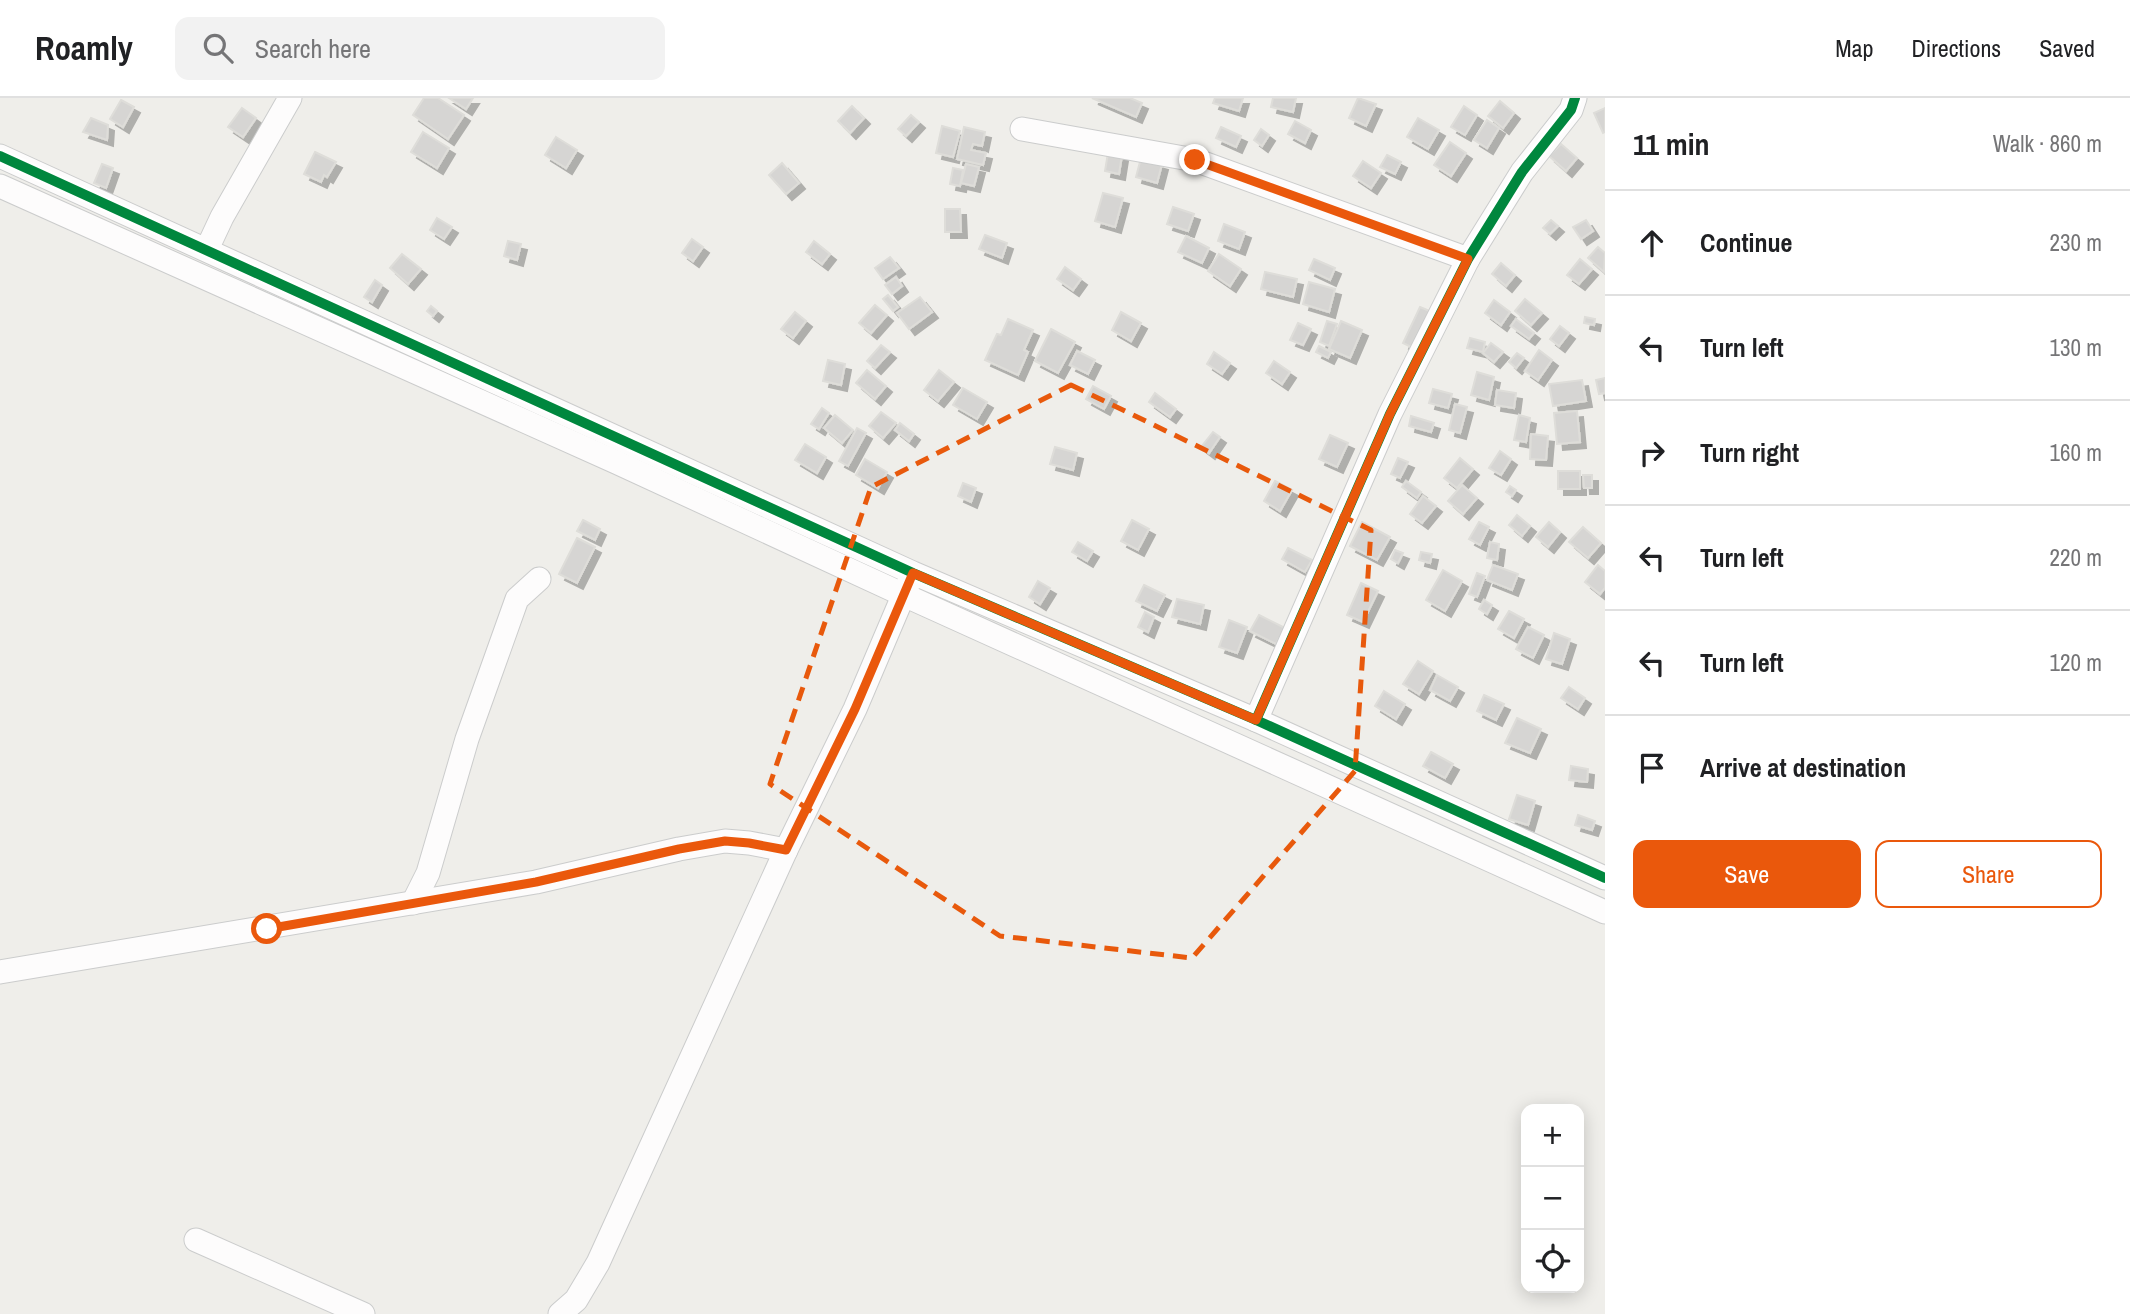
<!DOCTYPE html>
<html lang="en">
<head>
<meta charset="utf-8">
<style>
  :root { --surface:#fff; --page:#f2f2f2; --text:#202124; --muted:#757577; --line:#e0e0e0; --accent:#ea580c }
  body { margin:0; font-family:"Archivo Narrow",sans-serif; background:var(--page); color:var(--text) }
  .controls { position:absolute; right:21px; bottom:21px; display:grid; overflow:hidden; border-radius:14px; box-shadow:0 4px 18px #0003 }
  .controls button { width:63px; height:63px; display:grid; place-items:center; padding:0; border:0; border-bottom:2px solid var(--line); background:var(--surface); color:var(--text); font:35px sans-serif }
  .stop { position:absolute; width:21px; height:21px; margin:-16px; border:5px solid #ea580c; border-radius:50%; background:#fff }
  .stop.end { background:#ea580c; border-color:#fff; box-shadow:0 2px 7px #0008 }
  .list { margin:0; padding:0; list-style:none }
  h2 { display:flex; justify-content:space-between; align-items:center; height:91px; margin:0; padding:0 28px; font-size:30px }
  h2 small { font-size:23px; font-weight:400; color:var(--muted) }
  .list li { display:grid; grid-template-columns:46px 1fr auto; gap:21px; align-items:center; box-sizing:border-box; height:105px; padding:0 28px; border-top:2px solid var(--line) }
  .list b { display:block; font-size:26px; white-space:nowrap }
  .list em { font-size:23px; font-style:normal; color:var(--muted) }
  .actions { display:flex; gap:14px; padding:21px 28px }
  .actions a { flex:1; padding:16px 0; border:2px solid var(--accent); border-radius:14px; text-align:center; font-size:24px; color:var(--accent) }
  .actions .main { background:var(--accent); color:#fff }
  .icon { flex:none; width:38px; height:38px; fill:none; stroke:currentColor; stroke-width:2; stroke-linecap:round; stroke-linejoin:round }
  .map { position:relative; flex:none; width:1605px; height:1216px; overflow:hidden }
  header { display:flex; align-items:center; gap:42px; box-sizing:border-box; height:98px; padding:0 35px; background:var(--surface); border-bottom:2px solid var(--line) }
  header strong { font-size:33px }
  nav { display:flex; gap:38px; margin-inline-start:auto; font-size:24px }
  .search { width:490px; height:63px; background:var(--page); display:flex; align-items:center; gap:18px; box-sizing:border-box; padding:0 24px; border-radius:14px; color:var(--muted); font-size:26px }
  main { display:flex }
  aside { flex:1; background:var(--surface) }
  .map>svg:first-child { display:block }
</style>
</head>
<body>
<header>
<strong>Roamly</strong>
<div class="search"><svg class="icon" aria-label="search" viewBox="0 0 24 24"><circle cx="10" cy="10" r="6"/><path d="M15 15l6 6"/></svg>Search here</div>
<nav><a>Map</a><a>Directions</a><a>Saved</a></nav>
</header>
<main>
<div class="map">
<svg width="1605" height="1216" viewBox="0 0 1605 1216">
  <defs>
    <filter id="shadow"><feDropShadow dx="6" dy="6" stdDeviation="0" flood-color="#0004"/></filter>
  </defs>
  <rect width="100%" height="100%" fill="#efeeea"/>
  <g fill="#d6d5d3" stroke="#deddd9" stroke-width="2" filter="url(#shadow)">
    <polygon points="424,0 438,0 464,17 448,41 413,17"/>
    <polygon points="449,0 473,0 466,11"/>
    <polygon points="1092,0 1130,0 1142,5 1136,19"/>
    <polygon points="1215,0 1243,0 1239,13 1213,5"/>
    <polygon points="1273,0 1296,0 1293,14 1271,9"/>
    <polygon points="1358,0 1376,6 1366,28 1349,20"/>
    <polygon points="121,2 134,9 123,29 110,21"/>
    <polygon points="1500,3 1514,15 1503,30 1488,18"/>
    <polygon points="852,8 864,20 850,35 838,23"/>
    <polygon points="1464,8 1477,17 1465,37 1451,29"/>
    <polygon points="242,10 256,20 243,39 228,29"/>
    <polygon points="1605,10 1605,34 1603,35 1594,15"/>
    <polygon points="911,17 919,24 906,38 898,31"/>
    <polygon points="91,20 108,27 107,42 83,34"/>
    <polygon points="1418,20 1439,32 1428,51 1407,39"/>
    <polygon points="1487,22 1499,30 1487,50 1474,42"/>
    <polygon points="1295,23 1311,32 1305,45 1288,36"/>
    <polygon points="942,28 960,33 953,59 936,55"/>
    <polygon points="964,29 985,34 982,48 973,46 971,52 986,55 983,67 957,61"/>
    <polygon points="1221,29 1241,38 1236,49 1216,40"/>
    <polygon points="1261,31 1269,37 1262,48 1254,42"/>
    <polygon points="423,34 449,50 437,70 411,54"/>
    <polygon points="556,39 577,52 566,70 545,57"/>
    <polygon points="1450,44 1466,55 1451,78 1434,67"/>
    <polygon points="1561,46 1577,60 1566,73 1549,58"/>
    <polygon points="315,54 336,64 327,79 324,77 321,84 304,76"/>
    <polygon points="1108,55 1122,57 1119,76 1105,73"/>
    <polygon points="1387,57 1401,64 1395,76 1380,69"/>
    <polygon points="1141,60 1162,66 1157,85 1136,79"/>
    <polygon points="1363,63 1381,75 1371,90 1353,78"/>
    <polygon points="782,65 799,85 786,96 769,77"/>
    <polygon points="102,66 113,70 106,90 94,85"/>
    <polygon points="966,66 979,69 974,88 961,85"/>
    <polygon points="953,70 963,72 960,88 950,86"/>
    <polygon points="1103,95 1123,100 1115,129 1095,123"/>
    <polygon points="1173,109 1194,116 1188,133 1167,126"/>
    <polygon points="945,111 960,111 961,134 945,134"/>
    <polygon points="437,120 452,129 444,141 430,132"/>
    <polygon points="1551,122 1558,128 1550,136 1543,130"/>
    <polygon points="1586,122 1593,133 1581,141 1573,129"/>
    <polygon points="1224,126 1245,134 1239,151 1218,143"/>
    <polygon points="985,137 1007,145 1002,160 979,151"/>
    <polygon points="1186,138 1209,150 1202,165 1178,154"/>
    <polygon points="692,141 703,149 693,163 682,155"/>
    <polygon points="508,143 521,146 517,162 504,158"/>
    <polygon points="814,143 830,156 822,166 806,154"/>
    <polygon points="1598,149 1605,155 1604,174 1588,160"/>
    <polygon points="402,156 421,171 408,186 390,170"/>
    <polygon points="1219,156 1241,171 1230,188 1208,173"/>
    <polygon points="890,159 899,170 883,181 875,170"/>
    <polygon points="1314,161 1335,170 1330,182 1309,172"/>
    <polygon points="1580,161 1592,171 1579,186 1567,177"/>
    <polygon points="1501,165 1515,177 1506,188 1492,176"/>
    <polygon points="1065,169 1081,181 1073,192 1057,181"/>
    <polygon points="1265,174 1297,181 1293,199 1261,191"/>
    <polygon points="896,179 902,188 892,196 885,187"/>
    <polygon points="375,182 382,187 372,204 364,199"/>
    <polygon points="1309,184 1335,191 1329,214 1303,206"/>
    <polygon points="888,197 898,209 893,213 883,201"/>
    <polygon points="920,199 932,214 909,231 897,215"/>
    <polygon points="1525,201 1542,215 1531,227 1515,213"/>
    <polygon points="1494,202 1510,214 1501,227 1485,215"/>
    <polygon points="875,207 887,217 871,235 859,225"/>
    <polygon points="431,208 437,213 433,218 427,213"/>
    <polygon points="1420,209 1432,214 1415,251 1403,245"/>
    <polygon points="795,214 806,223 793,240 781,231"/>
    <polygon points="1121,214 1141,225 1131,243 1112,232"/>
    <polygon points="1585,219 1595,221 1594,227 1584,225"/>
    <polygon points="1008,221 1033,232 1024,252 1028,254 1018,277 985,262 997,236 1001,237"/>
    <polygon points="1516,221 1534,235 1529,241 1511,228"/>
    <polygon points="1327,223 1337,226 1329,248 1320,244"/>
    <polygon points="1341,223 1362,232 1350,260 1329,251"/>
    <polygon points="1298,225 1311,231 1303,247 1290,242"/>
    <polygon points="1560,228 1569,235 1559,248 1550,241"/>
    <polygon points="1051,231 1075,244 1058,275 1035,263"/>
    <polygon points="1470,240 1485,244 1483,254 1467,250"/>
    <polygon points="1491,245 1503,254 1494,264 1483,255"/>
    <polygon points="881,247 890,254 875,270 867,263"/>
    <polygon points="1319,248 1331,254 1328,260 1316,254"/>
    <polygon points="1539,252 1552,262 1538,282 1525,273"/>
    <polygon points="1077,253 1095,262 1088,276 1070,267"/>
    <polygon points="1214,254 1230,265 1222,276 1207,266"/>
    <polygon points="1517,255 1524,260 1516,270 1509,264"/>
    <polygon points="828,262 845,266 841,287 823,283"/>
    <polygon points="1274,263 1290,274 1282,286 1266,275"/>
    <polygon points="867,272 886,288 875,301 856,285"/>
    <polygon points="939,272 954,284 938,303 924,292"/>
    <polygon points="1477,274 1494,279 1489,302 1471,297"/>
    <polygon points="1605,280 1605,295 1599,296 1596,282"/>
    <polygon points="1582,282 1586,303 1553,308 1549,286"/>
    <polygon points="1093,288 1111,298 1104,311 1086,301"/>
    <polygon points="963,290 987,304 977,321 953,307"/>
    <polygon points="1433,291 1452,296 1448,310 1429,305"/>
    <polygon points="1497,292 1516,295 1514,310 1495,307"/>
    <polygon points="1155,295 1176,311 1170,319 1149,304"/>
    <polygon points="1455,306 1467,309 1460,335 1449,332"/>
    <polygon points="822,310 829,315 819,331 811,326"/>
    <polygon points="1577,313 1580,344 1557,346 1554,315"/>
    <polygon points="881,314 896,325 883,340 869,328"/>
    <polygon points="835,317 853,332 842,345 824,330"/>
    <polygon points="1519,317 1530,320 1526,344 1514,342"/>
    <polygon points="1411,318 1434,325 1431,334 1409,328"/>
    <polygon points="900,325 914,336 909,343 895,332"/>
    <polygon points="857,330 866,335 848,368 839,363"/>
    <polygon points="1213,334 1220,339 1209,355 1201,349"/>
    <polygon points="1531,336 1548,338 1546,362 1530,361"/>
    <polygon points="1330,337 1348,345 1337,369 1319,361"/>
    <polygon points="805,346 826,359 817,375 795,362"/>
    <polygon points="1055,349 1077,355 1073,372 1050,366"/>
    <polygon points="1500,353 1511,361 1501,377 1489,370"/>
    <polygon points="1398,360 1408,364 1400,380 1391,376"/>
    <polygon points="1460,360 1473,371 1457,390 1444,380"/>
    <polygon points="865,361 887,374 878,390 856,377"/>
    <rect x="1558" y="373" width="22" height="18"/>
    <polygon points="1583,377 1592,377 1592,390 1584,390"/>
    <polygon points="1275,383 1292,392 1280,413 1264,403"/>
    <polygon points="1406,383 1421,394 1417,400 1402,389"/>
    <polygon points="963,385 976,390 971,404 958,398"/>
    <polygon points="1462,387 1477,400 1463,416 1448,403"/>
    <polygon points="1510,388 1516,392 1512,398 1506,394"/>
    <polygon points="1423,398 1436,408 1422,425 1410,416"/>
    <polygon points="1517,417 1530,428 1522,438 1509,427"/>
    <polygon points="583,422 600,431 595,442 577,433"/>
    <polygon points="1132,422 1149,431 1138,452 1121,443"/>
    <polygon points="1362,424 1390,439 1377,462 1350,448"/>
    <polygon points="1479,424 1489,429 1480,447 1469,441"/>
    <polygon points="1549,424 1560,434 1548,449 1536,439"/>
    <polygon points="1583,429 1601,445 1588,460 1569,444"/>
    <polygon points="577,440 595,449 577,485 559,476"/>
    <polygon points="1078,444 1093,453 1087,463 1072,454"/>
    <polygon points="1490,444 1499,446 1497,462 1487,460"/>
    <polygon points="1288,450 1312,462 1305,474 1282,461"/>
    <polygon points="1395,452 1403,455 1398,465 1391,461"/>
    <polygon points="1421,454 1432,456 1430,465 1419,462"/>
    <polygon points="1493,467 1518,476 1512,492 1487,482"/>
    <polygon points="1598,467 1605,473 1605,490 1600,496 1585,484"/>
    <polygon points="1443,472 1462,483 1445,513 1426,502"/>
    <polygon points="1477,475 1485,478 1477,499 1469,496"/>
    <polygon points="1038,483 1050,490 1040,506 1029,499"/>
    <polygon points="1361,485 1378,493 1363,524 1347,517"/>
    <polygon points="1144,487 1165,497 1157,513 1136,503"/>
    <polygon points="1177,501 1204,507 1200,526 1172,519"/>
    <polygon points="1484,502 1492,507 1487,516 1479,511"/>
    <polygon points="1509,513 1524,521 1514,540 1498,531"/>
    <polygon points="1145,514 1154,519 1148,534 1138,529"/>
    <polygon points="1259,517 1285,530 1276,546 1250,533"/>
    <polygon points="1229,522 1247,529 1237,555 1219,549"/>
    <polygon points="1528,529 1544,537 1533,560 1516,551"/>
    <polygon points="1554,535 1570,541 1562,566 1546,561"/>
    <polygon points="1418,563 1433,573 1419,596 1403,586"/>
    <polygon points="1437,577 1458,589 1450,603 1430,592"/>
    <polygon points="1569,589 1585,600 1578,611 1561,600"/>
    <polygon points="1384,593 1405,606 1396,621 1375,608"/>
    <polygon points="1484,597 1504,606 1496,622 1477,613"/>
    <polygon points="1517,620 1541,631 1530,655 1505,645"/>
    <polygon points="1431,654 1453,666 1445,680 1423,668"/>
    <polygon points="1571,668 1588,671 1587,684 1569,682"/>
    <polygon points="1517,697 1535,703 1528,727 1509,721"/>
    <polygon points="1578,717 1595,723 1592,732 1575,727"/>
  </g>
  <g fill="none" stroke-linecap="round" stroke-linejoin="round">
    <g stroke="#cbcccc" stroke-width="25">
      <g id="minor">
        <polyline points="1022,31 1195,62 1468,161"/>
        <polyline points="0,58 913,475 1256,622 1605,780"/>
        <polyline points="0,88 616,364 904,497 1605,814"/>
        <polyline points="207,151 222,119 290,0"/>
        <polyline points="1256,622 1390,316 1468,161 1522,74 1571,12 1575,0"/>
        <polyline points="413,805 428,775 467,641 517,501 539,481"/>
        <polyline points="0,874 536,784 679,751 725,743 749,745 786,752"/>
        <polyline points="196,1142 363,1216"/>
        <polyline points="560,1216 576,1202 598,1165 786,752 855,611 909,484"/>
      </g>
    </g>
    <use href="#minor" stroke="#fdfcfc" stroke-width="23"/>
    <g stroke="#fff" stroke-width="15">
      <g id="cycleway">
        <polyline points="0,58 913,475 1256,622 1605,780"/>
        <polyline points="1256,622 1390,316 1468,161 1522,74 1571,12 1575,0"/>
      </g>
    </g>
    <use href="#cycleway" stroke="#00873e" stroke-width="10"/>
  </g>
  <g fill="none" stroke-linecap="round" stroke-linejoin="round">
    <polyline stroke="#ea580c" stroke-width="9" points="267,831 536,784 679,751 725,743 749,745 786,752 855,611 913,475 1256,622 1390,316 1468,161 1195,62"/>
  </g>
  <path fill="none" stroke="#e8590c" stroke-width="5" stroke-dasharray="14 9" stroke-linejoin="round" d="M 1071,287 L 1371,432 L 1355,673 L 1192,860 L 1000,838 L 770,686 L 871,389 Z"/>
</svg>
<div class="controls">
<button>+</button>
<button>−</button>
<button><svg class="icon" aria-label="locate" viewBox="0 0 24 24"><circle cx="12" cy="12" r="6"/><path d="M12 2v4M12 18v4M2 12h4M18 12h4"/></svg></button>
</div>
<div class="stop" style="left:267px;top:831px"></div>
<div class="stop end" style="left:1195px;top:62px"></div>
</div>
<aside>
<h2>11 min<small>Walk · 860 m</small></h2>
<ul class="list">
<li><svg class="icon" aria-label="ahead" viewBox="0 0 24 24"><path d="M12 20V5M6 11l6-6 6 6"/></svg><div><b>Continue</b></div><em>230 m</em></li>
<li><svg class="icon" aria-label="left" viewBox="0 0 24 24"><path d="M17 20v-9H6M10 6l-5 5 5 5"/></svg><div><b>Turn left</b></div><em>130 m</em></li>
<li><svg class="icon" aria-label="right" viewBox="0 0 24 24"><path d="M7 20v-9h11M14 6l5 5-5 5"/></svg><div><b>Turn right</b></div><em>160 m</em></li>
<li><svg class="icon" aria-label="left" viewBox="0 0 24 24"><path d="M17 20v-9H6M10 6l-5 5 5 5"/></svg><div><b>Turn left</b></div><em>220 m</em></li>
<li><svg class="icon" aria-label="left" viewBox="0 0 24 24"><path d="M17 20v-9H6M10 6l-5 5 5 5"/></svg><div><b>Turn left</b></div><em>120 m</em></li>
<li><svg class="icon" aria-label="arrive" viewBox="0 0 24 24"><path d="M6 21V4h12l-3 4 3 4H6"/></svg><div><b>Arrive at destination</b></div></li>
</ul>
<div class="actions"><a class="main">Save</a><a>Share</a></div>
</aside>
</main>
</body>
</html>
